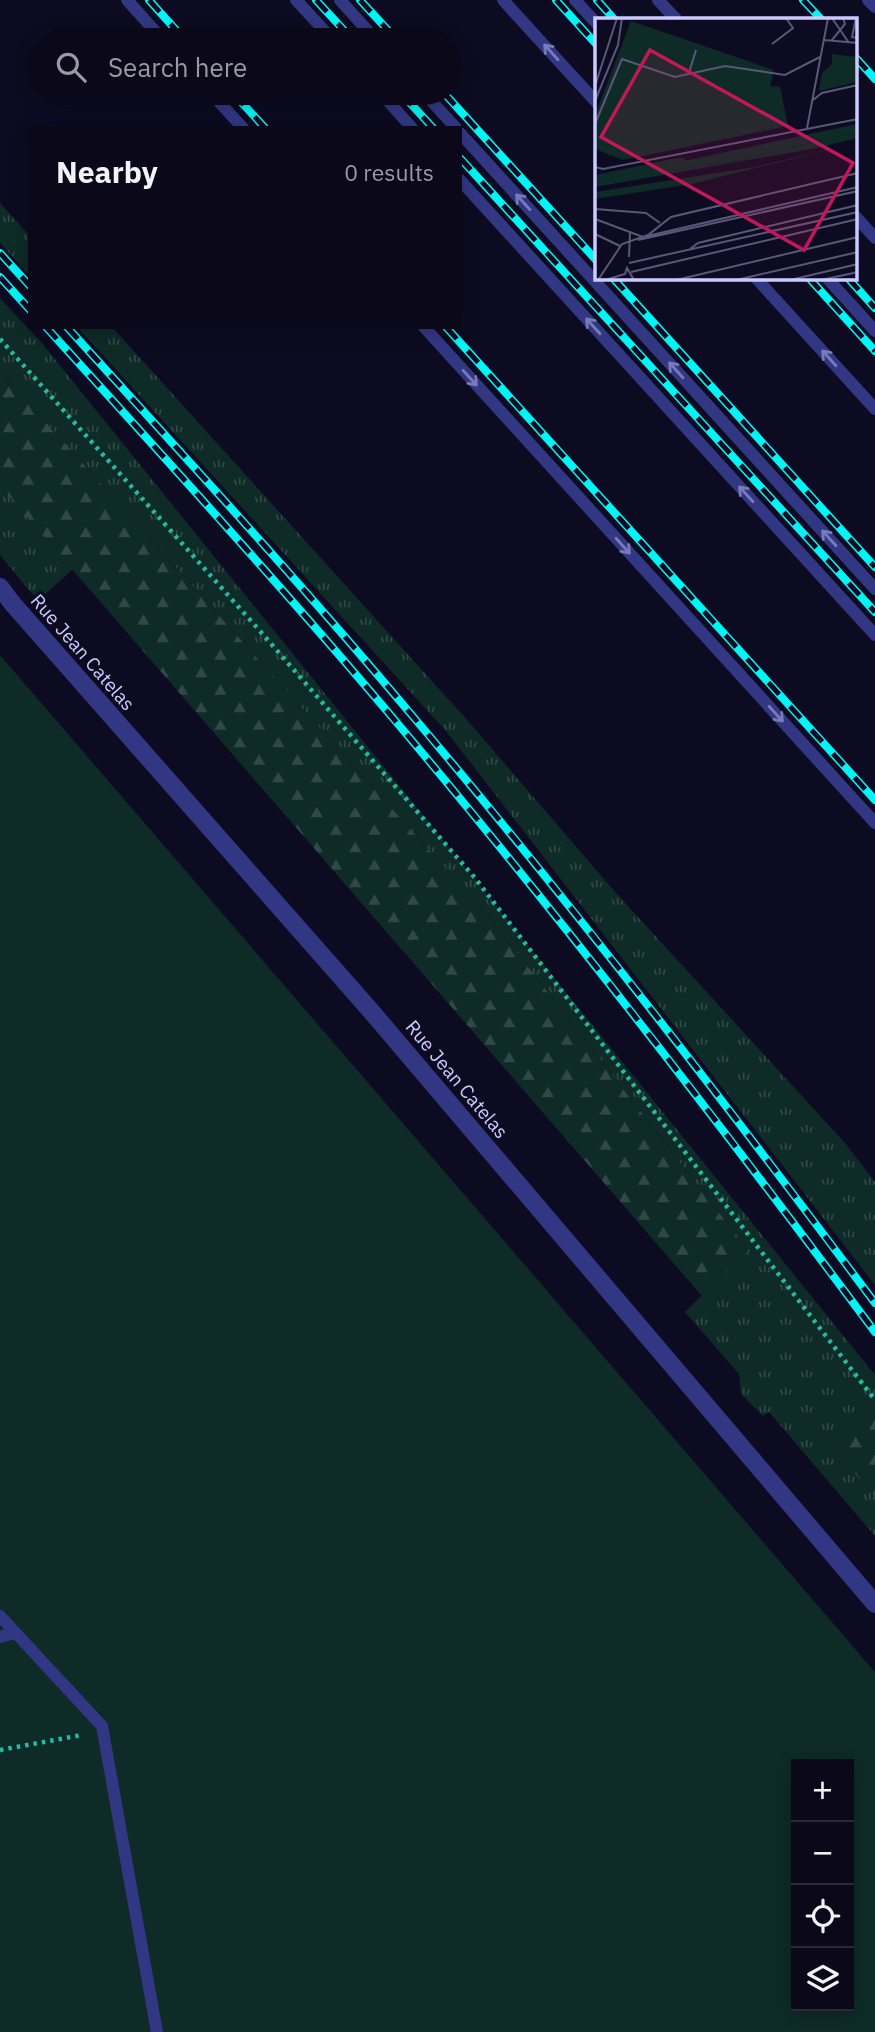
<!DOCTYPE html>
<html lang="en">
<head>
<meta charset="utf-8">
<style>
  :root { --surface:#0a0819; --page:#181626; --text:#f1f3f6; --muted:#999aa2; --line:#2a2938 }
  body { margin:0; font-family:"IBM Plex Sans",sans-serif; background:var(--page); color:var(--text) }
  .controls { position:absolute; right:21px; bottom:21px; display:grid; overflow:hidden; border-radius:0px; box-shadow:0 4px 18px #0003 }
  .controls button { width:63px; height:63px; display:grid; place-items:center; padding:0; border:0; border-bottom:2px solid var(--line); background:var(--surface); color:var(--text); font:35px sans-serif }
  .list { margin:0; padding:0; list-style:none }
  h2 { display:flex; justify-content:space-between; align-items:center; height:91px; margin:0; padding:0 28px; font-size:30px }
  h2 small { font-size:23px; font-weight:400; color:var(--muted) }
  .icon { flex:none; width:38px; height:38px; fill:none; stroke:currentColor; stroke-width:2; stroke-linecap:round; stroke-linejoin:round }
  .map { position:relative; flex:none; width:875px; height:2032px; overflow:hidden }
  .search { position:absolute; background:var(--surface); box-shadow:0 4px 18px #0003; left:28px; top:28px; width:434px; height:77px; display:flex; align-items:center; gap:18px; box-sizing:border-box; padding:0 24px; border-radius:38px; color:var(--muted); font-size:26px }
  .panel { position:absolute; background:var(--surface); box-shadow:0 4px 18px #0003; left:28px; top:126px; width:434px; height:203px; border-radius:0px }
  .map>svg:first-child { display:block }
</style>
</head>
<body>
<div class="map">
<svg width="875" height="2032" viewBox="0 0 875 2032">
  <defs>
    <pattern id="grass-tufts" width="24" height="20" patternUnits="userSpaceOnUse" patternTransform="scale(1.75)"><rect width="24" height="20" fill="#0e2b27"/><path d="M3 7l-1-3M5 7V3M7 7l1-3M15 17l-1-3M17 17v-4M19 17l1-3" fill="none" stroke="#304847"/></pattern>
    <pattern id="forest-firs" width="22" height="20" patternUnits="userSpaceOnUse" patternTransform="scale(1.75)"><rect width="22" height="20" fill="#0e2b27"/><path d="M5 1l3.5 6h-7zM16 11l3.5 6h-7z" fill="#304847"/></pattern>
  </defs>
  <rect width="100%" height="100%" fill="#0d0b21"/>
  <g fill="url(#grass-tufts)">
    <polygon points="0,203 30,236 30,276 0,243"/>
    <polygon points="0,298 41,342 875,1375 875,1415 834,1449 875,1497 875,1536 769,1412 763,1416 741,1394 739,1374 685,1312 748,1250 491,919 0,371"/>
    <polygon points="77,327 112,327 468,721 616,893 845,1143 875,1182 875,1285 446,731"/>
    <polygon points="0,481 75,567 38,601 0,555"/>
  </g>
  <g fill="url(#forest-firs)">
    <polygon points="0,371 491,919 748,1250 702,1296 0,486"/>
    <polygon points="874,1414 875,1415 875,1497 834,1449"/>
  </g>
  <path fill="#0e2b27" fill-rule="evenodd" d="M 0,655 L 875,1672 L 875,2032 L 0,2032 ZM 796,1764 L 849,1764 L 849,2006 L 796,2006 Z"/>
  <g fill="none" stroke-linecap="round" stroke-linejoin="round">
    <g stroke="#23bba3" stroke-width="4.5" stroke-dasharray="3.5 5" stroke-linecap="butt">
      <polyline points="0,339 260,631 475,878 875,1400"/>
      <polyline points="0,1750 82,1735"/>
    </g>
    <g stroke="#323784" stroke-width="12">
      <polyline points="127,0 163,40"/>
      <polyline points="296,0 333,40"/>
      <polyline points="340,0 376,40"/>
      <polyline points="503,0 597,103"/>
      <polyline points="575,0 597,24"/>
      <polyline points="658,0 676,19"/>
      <polyline points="868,0 875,7"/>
      <polyline points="211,93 243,128"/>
      <polyline points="381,93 412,128"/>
      <polyline points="424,93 456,128"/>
      <polyline points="460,133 875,589"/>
      <polyline points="460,180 875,635"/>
      <polyline points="856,217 875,238"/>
      <polyline points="756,278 875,409"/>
      <polyline points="827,278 875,331"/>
      <polyline points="424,327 875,823"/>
      <polyline points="0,1616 102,1726 157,2032"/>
      <polyline points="0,1637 15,1633"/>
    </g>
    <polyline stroke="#323784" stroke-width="18" points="0,587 12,603 371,1011 875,1604"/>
    <g stroke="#00f6f6" stroke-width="8">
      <g id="rail">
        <polyline points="149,0 185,40"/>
        <polyline points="316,0 353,40"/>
        <polyline points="360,0 397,40"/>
        <polyline points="556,0 597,45"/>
        <polyline points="597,0 614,19"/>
        <polyline points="803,0 821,19"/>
        <polyline points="856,58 875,79"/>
        <polyline points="233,93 265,128"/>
        <polyline points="401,93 433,128"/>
        <polyline points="444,93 597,261"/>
        <polyline points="460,158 875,612"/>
        <polyline points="0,253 30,286"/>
        <polyline points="0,277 30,310"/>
        <polyline points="613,278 875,567"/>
        <polyline points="809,278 875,351"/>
        <polyline points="848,278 875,308"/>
        <path d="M 46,327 C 165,458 284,589 398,724 C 564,921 721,1125 875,1332"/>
        <path d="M 67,327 C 183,455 299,581 410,713 C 572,904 725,1102 875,1303"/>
        <polyline points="446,327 875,800"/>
      </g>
    </g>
    <use href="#rail" stroke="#0d0b21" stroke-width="5" stroke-dasharray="16" stroke-linecap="butt"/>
  </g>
  <defs><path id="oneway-shaft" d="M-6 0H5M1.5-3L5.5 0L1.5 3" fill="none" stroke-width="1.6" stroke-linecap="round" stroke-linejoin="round" transform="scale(1.75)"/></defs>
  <g stroke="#777abb">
    <use href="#oneway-shaft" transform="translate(551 52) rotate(-132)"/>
    <use href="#oneway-shaft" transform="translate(523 202) rotate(-132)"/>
    <use href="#oneway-shaft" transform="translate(593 326) rotate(-132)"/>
    <use href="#oneway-shaft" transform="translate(829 358) rotate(-132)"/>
    <use href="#oneway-shaft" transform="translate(676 370) rotate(-132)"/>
    <use href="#oneway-shaft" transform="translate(470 378) rotate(48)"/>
    <use href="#oneway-shaft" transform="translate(746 494) rotate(-132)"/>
    <use href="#oneway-shaft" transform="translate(829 538) rotate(-132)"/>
    <use href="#oneway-shaft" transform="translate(623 546) rotate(48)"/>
    <use href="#oneway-shaft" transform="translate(776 714) rotate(48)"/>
  </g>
  <g text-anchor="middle" stroke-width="6" stroke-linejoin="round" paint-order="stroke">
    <g font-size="19" fill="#cccbff" stroke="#0d0b21">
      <text transform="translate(83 652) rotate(49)" y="7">Rue Jean Catelas</text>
      <text transform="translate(457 1079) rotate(50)" y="7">Rue Jean Catelas</text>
    </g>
  </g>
  <g transform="translate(595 18)">
    <rect width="262" height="262" fill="#0d0b21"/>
    <path d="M 237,36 L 262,39 L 262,64 L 224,73 L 227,55 L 237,46 ZM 262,114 L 262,120 L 222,130 L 0,169 L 0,158 L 5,156 L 77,141 L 89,140 L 92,150 L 139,143 ZM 262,125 L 97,166 L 0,181 L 0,174 L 160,149 Z" fill="#0e2b27"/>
    <path d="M 262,106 L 262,114 L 139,143 L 91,150 L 89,143 Z" fill="#0e2b27"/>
    <path d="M 36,3 L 179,52 L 175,68 L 185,69 L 193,108 L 28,142 L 0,131 L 0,97 Z" fill="#0e2b27"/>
    <path fill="none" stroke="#59587a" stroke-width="2" d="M 237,0 L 254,25M 261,0 L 257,19 L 263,20M 229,22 L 263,25M 237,22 L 250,6 L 248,0M 177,26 L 198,10 L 191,0M 94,55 L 101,32M 0,68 L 22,0M 218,82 L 227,75 L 263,67M 0,83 L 23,27 L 27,0M 0,106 L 27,41 L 80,59 L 130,48 L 190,57 L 225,39M 212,110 L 233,0M 0,149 L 8,151 L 263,101M 0,191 L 51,195 L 65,205M 0,201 L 48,219 L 263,169M 0,216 L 25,228M 43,222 L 263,173M 95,231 L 103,225 L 263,187M 34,239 L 35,214M 34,245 L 263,194M 36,254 L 263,201M 3,262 L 27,226 L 53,217 L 76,199 L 263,155M 10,262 L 30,256 L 32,250 L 39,262M 81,262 L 263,219M 141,262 L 263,234M 195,262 L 263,246M 226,262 L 263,254"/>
    <path fill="#c2185b" fill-opacity="0.15" stroke="#c2185b" stroke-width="3.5" d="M 55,32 L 258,145 L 209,232 L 6,119 Z"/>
    <rect width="262" height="262" fill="none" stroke="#cccbff" stroke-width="3.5"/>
  </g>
</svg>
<div class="controls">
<button>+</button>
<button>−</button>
<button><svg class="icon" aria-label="locate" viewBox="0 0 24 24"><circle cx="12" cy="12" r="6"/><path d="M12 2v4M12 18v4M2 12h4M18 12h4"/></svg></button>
<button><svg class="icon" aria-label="layers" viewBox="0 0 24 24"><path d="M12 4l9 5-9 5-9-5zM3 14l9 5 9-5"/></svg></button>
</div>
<div class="search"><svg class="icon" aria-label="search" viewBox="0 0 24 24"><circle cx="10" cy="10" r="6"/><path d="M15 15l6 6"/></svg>Search here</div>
<section class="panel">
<h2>Nearby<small>0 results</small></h2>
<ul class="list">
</ul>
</section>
</div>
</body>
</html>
